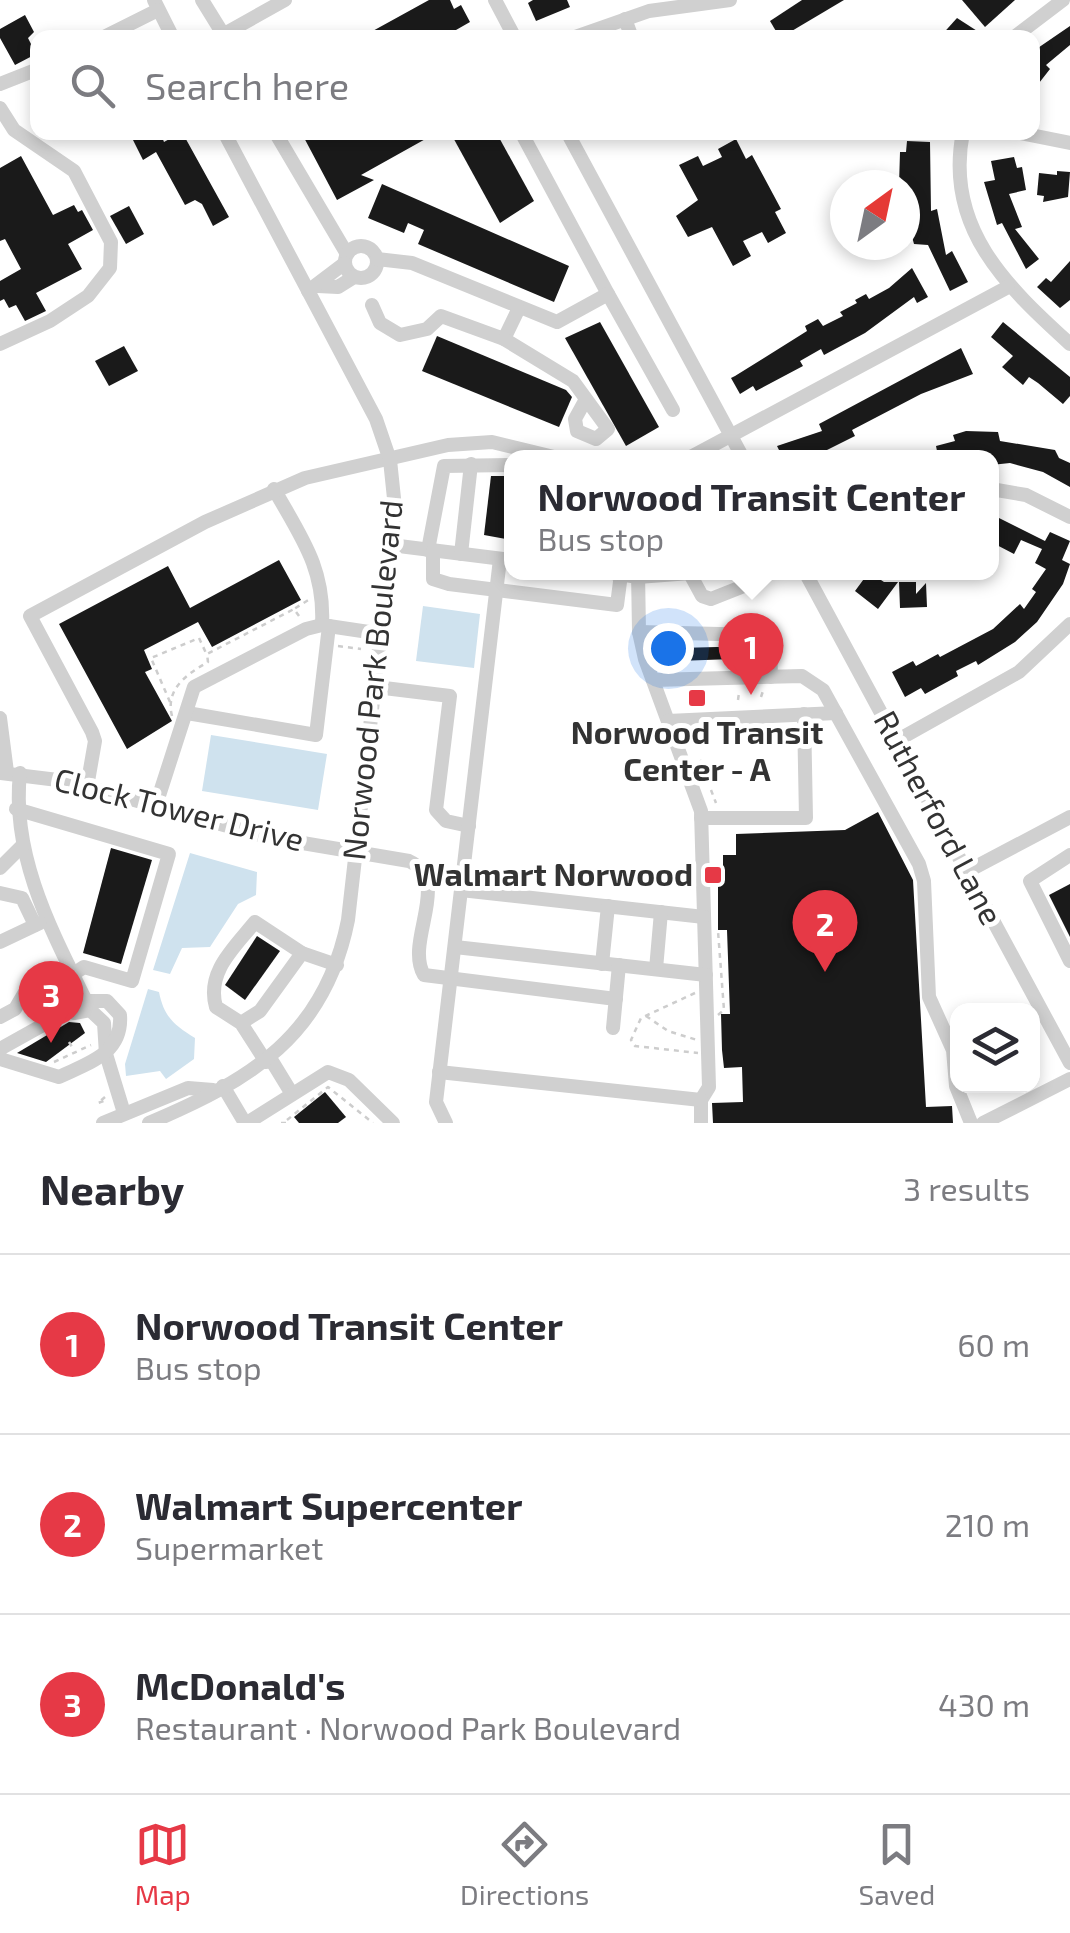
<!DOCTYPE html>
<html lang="en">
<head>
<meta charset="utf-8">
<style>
  :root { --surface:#fff; --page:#f7f7f7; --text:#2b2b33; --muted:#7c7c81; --line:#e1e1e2; --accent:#e63946 }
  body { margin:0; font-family:"Exo 2",sans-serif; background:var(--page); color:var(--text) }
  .controls { position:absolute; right:30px; bottom:30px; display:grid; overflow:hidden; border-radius:20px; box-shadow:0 5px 15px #0003 }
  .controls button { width:90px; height:90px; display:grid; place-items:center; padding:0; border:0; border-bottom:2px solid var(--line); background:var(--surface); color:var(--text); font:50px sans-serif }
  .compass { position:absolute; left:830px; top:170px; width:90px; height:90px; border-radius:50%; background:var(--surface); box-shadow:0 5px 15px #0003; rotate:33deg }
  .you { position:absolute; left:668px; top:648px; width:35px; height:35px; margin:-25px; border:8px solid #fff; border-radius:50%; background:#1a73e8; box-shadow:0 0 0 15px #1a73e833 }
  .badge { display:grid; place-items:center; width:65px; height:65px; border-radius:50%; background:var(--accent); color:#fff; font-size:32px; font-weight:700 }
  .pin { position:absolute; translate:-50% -82px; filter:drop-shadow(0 2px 5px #0008) }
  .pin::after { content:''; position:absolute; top:52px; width:35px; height:30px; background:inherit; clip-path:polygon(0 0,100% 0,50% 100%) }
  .popup { position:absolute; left:504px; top:450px; width:495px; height:130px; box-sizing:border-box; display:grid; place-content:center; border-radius:20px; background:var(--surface); filter:drop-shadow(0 2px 8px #0005); font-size:32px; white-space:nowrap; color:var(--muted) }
  .popup b { font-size:38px; color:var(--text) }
  .popup::after { content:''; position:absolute; left:50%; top:100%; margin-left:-20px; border:20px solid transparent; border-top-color:var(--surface) }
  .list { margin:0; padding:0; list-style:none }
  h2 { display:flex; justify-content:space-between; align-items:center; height:130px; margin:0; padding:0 40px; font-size:42px }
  h2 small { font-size:32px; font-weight:400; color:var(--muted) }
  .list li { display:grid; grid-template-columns:65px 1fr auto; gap:30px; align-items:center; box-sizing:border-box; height:180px; padding:0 40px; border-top:2px solid var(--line) }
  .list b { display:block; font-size:38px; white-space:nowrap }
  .list p { margin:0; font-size:32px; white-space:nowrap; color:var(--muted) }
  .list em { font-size:32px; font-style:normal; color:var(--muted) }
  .icon { flex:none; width:55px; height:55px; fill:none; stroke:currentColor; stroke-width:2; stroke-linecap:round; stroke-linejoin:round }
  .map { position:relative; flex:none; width:1070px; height:1123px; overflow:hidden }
  .search { position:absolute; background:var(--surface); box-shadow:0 5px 15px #0003; left:30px; right:30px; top:30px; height:110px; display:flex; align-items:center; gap:25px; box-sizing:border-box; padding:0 35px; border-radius:20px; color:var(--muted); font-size:38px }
  .sheet { height:670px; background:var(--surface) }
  nav { display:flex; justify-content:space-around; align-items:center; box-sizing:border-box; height:140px; border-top:2px solid var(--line); background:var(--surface); font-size:28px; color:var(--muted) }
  nav a { display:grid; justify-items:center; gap:5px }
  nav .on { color:var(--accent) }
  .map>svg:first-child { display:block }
</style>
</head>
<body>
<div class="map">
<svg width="1070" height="1123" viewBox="0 0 1070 1123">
  <rect width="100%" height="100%" fill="#fff"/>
  <g fill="#cfe2ee">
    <polygon points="423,606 480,614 474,668 416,661"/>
    <polygon points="211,735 327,754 318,810 202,791"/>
    <polygon points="190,853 257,872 256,895 238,904 210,947 182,948 170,974 153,970"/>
    <path d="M 148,989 L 159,992 C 164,1017 174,1025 195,1038 L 194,1059 L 166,1079 L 160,1071 L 126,1076 L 125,1064 Z"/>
  </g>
  <g fill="#1a1a1a">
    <polygon points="429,0 450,0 454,9 461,5 470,22 442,38 360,38"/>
    <polygon points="533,0 567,0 570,7 536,21 528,3"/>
    <polygon points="802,0 844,0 780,38 770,21"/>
    <polygon points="962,0 1015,0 985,27"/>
    <polygon points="25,15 34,32 28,38 36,54 15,65 0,38 0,29"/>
    <polygon points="957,18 988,38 939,38"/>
    <polygon points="1070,26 1070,45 1046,65 1050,69 1032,92 1032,52"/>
    <polygon points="129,132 160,132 164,142 182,132 229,217 213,226 202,204 195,200 185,205 156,152 143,160"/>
    <polygon points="301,132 346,132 350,140 363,132 438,132 361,175 374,180 337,200"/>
    <polygon points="450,132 496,132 534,201 500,223"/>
    <polygon points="736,139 746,159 752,155 781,209 775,212 786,233 768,243 762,232 743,241 751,256 733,266 712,227 688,237 676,216 698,200 679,165 698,156 703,166 722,157 718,149"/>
    <polygon points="907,141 930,142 931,211 937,209 946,255 952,251 968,282 950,291 928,245 914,244 909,226 915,225 905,185 899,185 900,152 906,152"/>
    <polygon points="21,156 53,215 74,205 78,212 82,210 93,230 68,244 82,269 36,293 46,311 25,321 16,305 9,308 4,299 0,301 0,281 21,269 5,239 0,241 0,168"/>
    <polygon points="1014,157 1017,168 1022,167 1026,190 1009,194 1022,227 1015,229 1039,259 1026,269 1002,223 997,225 984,182 995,180 991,161"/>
    <polygon points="1057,171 1070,172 1068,197 1043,202 1044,196 1037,195 1039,173 1057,175"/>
    <polygon points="382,184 569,266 554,302 418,244 424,230 408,223 404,233 368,218"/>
    <polygon points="129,206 144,234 126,244 110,216"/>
    <polygon points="1070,261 1070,300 1060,308 1037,287 1046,278 1051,282"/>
    <polygon points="912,268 928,297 917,303 914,297 865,333 824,355 821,349 800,361 803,366 756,391 753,386 740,394 731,378 735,376 807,331 805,326 818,319 823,326 843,316 840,312 857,303 855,300 866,294 869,299 889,288"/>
    <polygon points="600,322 659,427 626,446 565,338"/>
    <polygon points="1003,322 1070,377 1070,396 1063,404 1038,383 1029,377 1023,385 1002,367 1013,356 991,337"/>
    <polygon points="437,336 566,390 572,397 559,427 422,371"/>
    <polygon points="124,346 138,371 109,386 95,361"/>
    <polygon points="961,348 973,374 921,394 852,430 855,436 821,453 783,458 777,446 822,431 819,424"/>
    <polygon points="966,431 998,432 1000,441 1055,450 1059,458 1070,463 1070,487 1043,472 1010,463 991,465 991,458 924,458 937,451 936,446 955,441 953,435"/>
    <polygon points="491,476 511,476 511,540 484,535"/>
    <polygon points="999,518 1045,541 1050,532 1070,541 1062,560 1070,564 1063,584 1037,622 1015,642 978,665 976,661 956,671 958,676 925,694 921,688 905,697 892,672 913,661 916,666 938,654 940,657 993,629 1020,604 1024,609 1036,592 1032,589 1046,569 1035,563 1042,549 1021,540 1014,554 991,542"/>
    <polygon points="279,560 301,600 212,647 198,622 144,650 152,669 145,672 172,721 127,749 59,624 168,566 190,608"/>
    <polygon points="869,572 884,582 898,582 878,609 855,591"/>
    <polygon points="899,582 916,582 916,594 926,583 927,607 900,608"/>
    <polygon points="756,646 760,658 678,661 678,648"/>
    <polygon points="878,812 913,880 926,1107 952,1106 953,1123 713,1123 712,1103 743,1102 742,1067 724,1068 722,1050 721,1014 730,1014 727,930 718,930 718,868 723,868 723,855 736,855 736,834 845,830"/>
    <polygon points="111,848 152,860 121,964 83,953"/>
    <polygon points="1070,884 1070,937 1049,895"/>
    <polygon points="257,936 280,951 245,1000 225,985"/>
    <polygon points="69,1022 80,1023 85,1033 46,1062 17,1053"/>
    <polygon points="325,1092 346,1117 338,1123 299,1123 294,1117"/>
  </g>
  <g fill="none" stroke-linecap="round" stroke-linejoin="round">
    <g stroke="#cdcdcd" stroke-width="2.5" stroke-dasharray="5 5" stroke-linecap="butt">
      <polyline points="299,616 294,609 310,599"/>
      <polyline points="338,646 361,649"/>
      <polyline points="761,697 763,691"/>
      <polyline points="738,700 739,693"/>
      <polyline points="704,701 705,695"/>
      <polyline points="170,702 151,658 199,638 206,653"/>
      <path d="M 172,716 C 165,689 187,674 208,662 L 207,654 L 294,609"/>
      <polyline points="690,732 694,745"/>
      <polyline points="700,760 706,776"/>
      <polyline points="711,790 716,803"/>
      <polyline points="695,993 641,1018 631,1040 635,1046 698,1053"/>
      <polyline points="718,1015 724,1010 718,931"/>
      <polyline points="646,1016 668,1031 697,1040"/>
      <polyline points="69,1042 74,1050"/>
      <polyline points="54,1062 91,1045"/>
      <polyline points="105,1097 98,1103 107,1100"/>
      <polyline points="287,1120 328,1087 373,1123"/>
      <polyline points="281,1123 290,1123"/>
    </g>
    <g stroke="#d0d0d0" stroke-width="14">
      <polyline points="154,0 173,38"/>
      <polyline points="202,0 223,34"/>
      <polyline points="495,0 515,38"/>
      <polyline points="625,19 632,38"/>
      <polyline points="102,38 158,10"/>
      <polyline points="217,38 285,0"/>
      <polyline points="572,38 649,11 730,0"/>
      <polyline points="1013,38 1063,0"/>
      <polyline points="0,84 38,69"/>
      <polyline points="0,108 14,130 74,171 111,242 110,268 88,296 50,321 0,344"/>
      <polyline points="275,132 347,254"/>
      <polyline points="521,132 608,294"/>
      <polyline points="567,132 743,458"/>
      <path d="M 963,132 C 944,227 1006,286 1070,344"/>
      <polyline points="1016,132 1070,143"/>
      <circle cx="361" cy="262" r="16"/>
      <polyline points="377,259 412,263 557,322 608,294 673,410"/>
      <polyline points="318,286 338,287 354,277"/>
      <polyline points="308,291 345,263"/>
      <polyline points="372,305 380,323 400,335 427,329 441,316 504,339 518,310"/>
      <polyline points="504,339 573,381 608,429 596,439 577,431 575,419 586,399"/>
      <polyline points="689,458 1008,287"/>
      <path d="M 274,489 C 301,537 325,568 322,625"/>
      <polyline points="991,489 1026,495 1070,517"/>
      <polyline points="391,545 511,560"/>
      <polyline points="428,550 444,466 511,465"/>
      <polyline points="433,550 433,579 449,584 617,605 621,574"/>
      <polyline points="461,554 471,464"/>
      <polyline points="606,572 638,577 690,573"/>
      <polyline points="638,572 639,632 645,659 701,811 709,1087 701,1100 701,1123"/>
      <polyline points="689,572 702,596 711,599 754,582 762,572"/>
      <polyline points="805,572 1070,1063"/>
      <polyline points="639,632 760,635 770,646 771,677"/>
      <polyline points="653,680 802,676 823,690 919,864 924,881 929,997 953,1050 956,1086 971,1123"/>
      <polyline points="376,687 450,696 436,810 446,821 469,826"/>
      <polyline points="187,713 316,735 329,626"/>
      <polyline points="0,718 7,772"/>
      <polyline points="668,721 836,713"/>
      <polyline points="896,741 1019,672 1070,624"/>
      <path d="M 0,773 L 66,781 L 267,837 L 409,861 C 453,881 404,941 424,975 L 616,999"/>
      <path d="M 20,773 C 11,855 51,930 86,1001"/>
      <polyline points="87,787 95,741 92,732 30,616 205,522 305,478 448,445 492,442 558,458"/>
      <polyline points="155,808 194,687 306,629 322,625 382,634"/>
      <polyline points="16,809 169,854 132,981 84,967 73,974"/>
      <polyline points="701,818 806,818 804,714"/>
      <polyline points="1070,855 1030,881 1070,961"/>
      <polyline points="0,868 23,845"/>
      <polyline points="966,872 1070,817"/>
      <polyline points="461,890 704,917"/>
      <polyline points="0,893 22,898 35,925"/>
      <polyline points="0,942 40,923"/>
      <polyline points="455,947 706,975"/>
      <polyline points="302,953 337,965"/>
      <polyline points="602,964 608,906"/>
      <polyline points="656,969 661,912"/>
      <polyline points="74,1013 90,1010 104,1023 106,1054 124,1113"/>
      <polyline points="0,1017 15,1009 28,987 68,965"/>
      <path d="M 241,1023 L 260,1011 L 302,953 L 255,922 C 234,948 206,972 216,1007 L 241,1023 L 266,1062"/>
      <polyline points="613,1028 619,965"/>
      <path d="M 0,1049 L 86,1001 L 107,1001 L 120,1015 C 123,1054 88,1063 59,1077 L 0,1059"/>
      <polyline points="270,1058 292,1094"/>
      <polyline points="439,1072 701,1100"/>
      <polyline points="223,1086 245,1123"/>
      <polyline points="103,1123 188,1088 213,1090"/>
      <path d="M 149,1123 C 251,1080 325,1036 348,920 L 395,508 L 390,460 L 376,419 L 224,132"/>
      <polyline points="247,1123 328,1072 349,1080 393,1123"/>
      <polyline points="446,1123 436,1102 500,559"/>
      <polyline points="983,1123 1070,1079"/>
    </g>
  </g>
  <g fill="#e63946" stroke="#fff" stroke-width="4">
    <rect x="687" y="688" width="20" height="20" rx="5"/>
    <rect x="703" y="865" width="20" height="20" rx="5"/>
  </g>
  <g text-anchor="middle" stroke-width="10" stroke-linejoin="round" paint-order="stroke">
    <g font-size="32" fill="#333" stroke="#fff">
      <text transform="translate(373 680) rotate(-84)" y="11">Norwood Park Boulevard</text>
      <text transform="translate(179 810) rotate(14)" y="11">Clock Tower Drive</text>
      <text transform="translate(938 818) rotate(62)" y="11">Rutherford Lane</text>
    </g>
    <g font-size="32" font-weight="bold" fill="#333" stroke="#fff">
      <text x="697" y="744">Norwood Transit<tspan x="697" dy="37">Center - A</tspan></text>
      <text x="693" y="886" text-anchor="end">Walmart Norwood</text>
    </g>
  </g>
</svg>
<div class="controls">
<button><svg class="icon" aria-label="layers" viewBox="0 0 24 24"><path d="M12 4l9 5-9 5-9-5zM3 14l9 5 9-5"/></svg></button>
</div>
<svg class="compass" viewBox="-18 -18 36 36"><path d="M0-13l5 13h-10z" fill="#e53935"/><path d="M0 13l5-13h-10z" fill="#7c7c81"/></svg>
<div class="you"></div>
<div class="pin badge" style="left:751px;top:695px">1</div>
<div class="popup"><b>Norwood Transit Center</b>Bus stop</div>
<div class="pin badge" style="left:825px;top:972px">2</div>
<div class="pin badge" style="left:51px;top:1043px">3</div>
<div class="search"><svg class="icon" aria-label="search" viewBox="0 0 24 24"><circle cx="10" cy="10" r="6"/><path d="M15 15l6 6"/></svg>Search here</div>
</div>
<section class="sheet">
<h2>Nearby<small>3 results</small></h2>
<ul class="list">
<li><span class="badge">1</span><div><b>Norwood Transit Center</b><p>Bus stop</p></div><em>60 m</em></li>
<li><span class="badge">2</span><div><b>Walmart Supercenter</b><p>Supermarket</p></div><em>210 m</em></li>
<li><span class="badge">3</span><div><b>McDonald's</b><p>Restaurant · Norwood Park Boulevard</p></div><em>430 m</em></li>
</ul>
</section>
<nav>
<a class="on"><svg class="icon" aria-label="map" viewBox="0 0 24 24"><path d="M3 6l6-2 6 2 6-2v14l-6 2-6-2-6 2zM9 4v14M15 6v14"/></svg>Map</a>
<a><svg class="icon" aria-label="directions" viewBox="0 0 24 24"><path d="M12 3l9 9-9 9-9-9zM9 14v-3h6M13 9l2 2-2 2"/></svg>Directions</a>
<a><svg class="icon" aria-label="saved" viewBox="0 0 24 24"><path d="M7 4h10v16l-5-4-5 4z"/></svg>Saved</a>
</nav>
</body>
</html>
